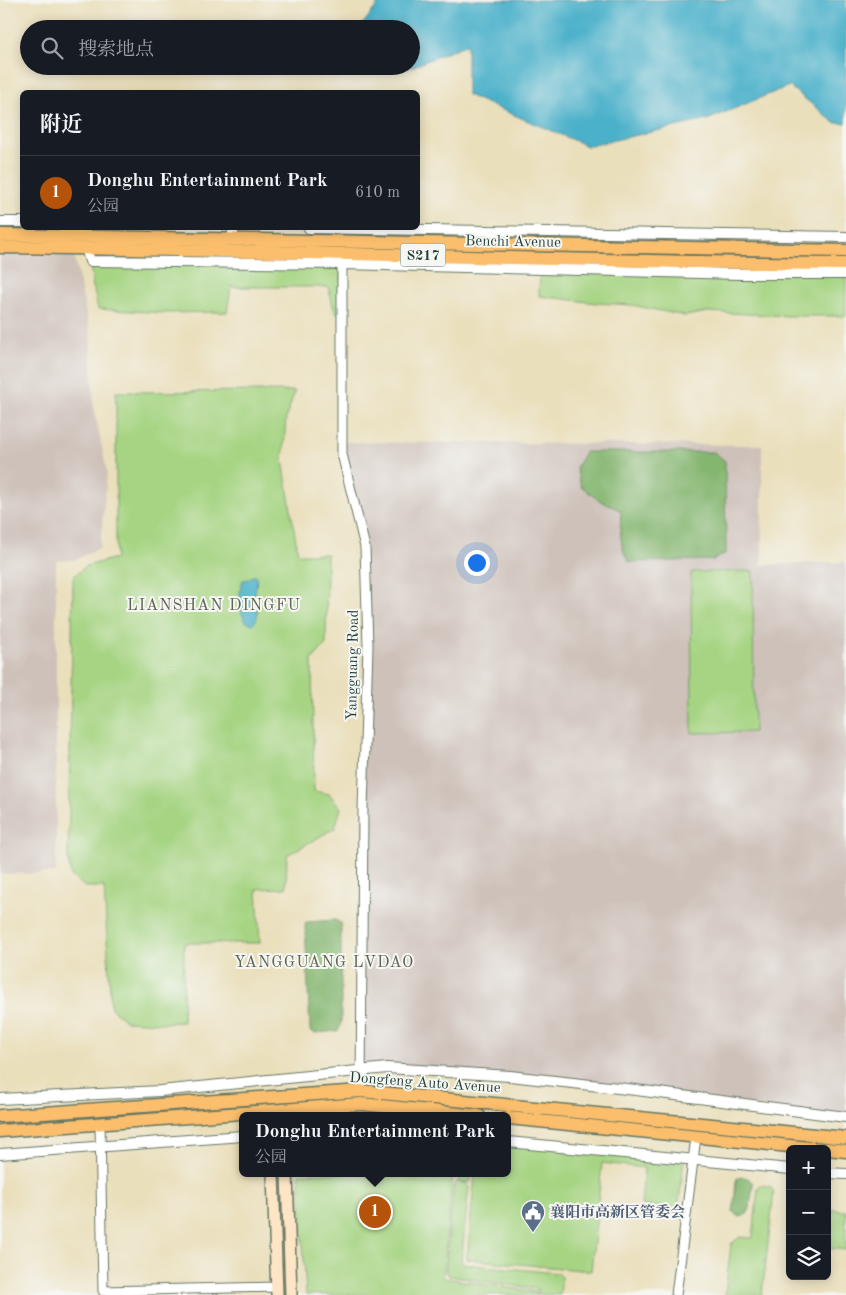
<!DOCTYPE html>
<html lang="zh">
<head>
<meta charset="utf-8">
<style>
  :root { --surface:#171b24; --page:#242831; --text:#f1f3f6; --muted:#9ea1a6; --line:#363941; --accent:#b45309 }
  body { margin:0; font-family:"Old Standard TT","Noto Serif SC",serif; background:var(--page); color:var(--text) }
  .controls { position:absolute; right:15px; bottom:15px; display:grid; overflow:hidden; border-radius:8px; box-shadow:0 2px 12px #0003 }
  .controls button { width:45px; height:45px; display:grid; place-items:center; padding:0; border:0; border-bottom:1px solid var(--line); background:var(--surface); color:var(--text); font:25px sans-serif }
  .you { position:absolute; left:476px; top:562px; width:18px; height:18px; margin:-12px; border:4px solid #fff; border-radius:50%; background:#1a73e8; box-shadow:0 0 0 8px #1a73e833 }
  .badge { display:grid; place-items:center; width:32px; height:32px; border-radius:50%; background:var(--accent); color:#fff; font-size:16px; font-weight:700 }
  .pin { position:absolute; translate:-50% -50%; border:2px solid #fff; box-shadow:0 1px 5px #0006 }
  .popup { position:absolute; left:239px; top:1112px; width:272px; height:65px; box-sizing:border-box; display:grid; place-content:center; border-radius:8px; background:var(--surface); filter:drop-shadow(0 1px 4px #0005); font-size:16px; white-space:nowrap; color:var(--muted) }
  .popup b { font-size:19px; color:var(--text) }
  .popup::after { content:''; position:absolute; left:50%; top:100%; margin-left:-10px; border:10px solid transparent; border-top-color:var(--surface) }
  .list { margin:0; padding:0; list-style:none }
  h2 { display:flex; justify-content:space-between; align-items:center; height:65px; margin:0; padding:0 20px; font-size:21px }
  h2 small { font-size:16px; font-weight:400; color:var(--muted) }
  .list li { display:grid; grid-template-columns:32px 1fr auto; gap:15px; align-items:center; box-sizing:border-box; height:75px; padding:0 20px; border-top:1px solid var(--line) }
  .list b { display:block; font-size:19px; white-space:nowrap }
  .list p { margin:0; font-size:16px; white-space:nowrap; color:var(--muted) }
  .list em { font-size:16px; font-style:normal; color:var(--muted) }
  .icon { flex:none; width:28px; height:28px; fill:none; stroke:currentColor; stroke-width:2; stroke-linecap:round; stroke-linejoin:round }
  .map { position:relative; flex:none; width:846px; height:1295px; overflow:hidden }
  .search { position:absolute; background:var(--surface); box-shadow:0 2px 12px #0003; left:20px; top:20px; width:400px; height:55px; display:flex; align-items:center; gap:12px; box-sizing:border-box; padding:0 18px; border-radius:28px; color:var(--muted); font-size:19px }
  .panel { position:absolute; background:var(--surface); box-shadow:0 2px 12px #0003; left:20px; top:90px; width:400px; height:140px; border-radius:8px }
  .map>svg:first-child { display:block }
</style>
</head>
<body>
<div class="map">
<svg width="846" height="1295" viewBox="0 0 846 1295">
  <rect width="100%" height="100%" fill="#f6f6f2"/>
  <filter id="ink" filterUnits="userSpaceOnUse"><feTurbulence type="fractalNoise" baseFrequency=".02" numOctaves="2"/><feDisplacementMap in="SourceGraphic" scale="10" xChannelSelector="R" yChannelSelector="G"/><feConvolveMatrix kernelMatrix="1 2 1 2 8 2 1 2 1" color-interpolation-filters="sRGB"/></filter>
  <filter id="wash" filterUnits="userSpaceOnUse"><feTurbulence type="fractalNoise" baseFrequency=".0096" numOctaves="4" result="noise"/><feDisplacementMap in="SourceGraphic" scale="20" xChannelSelector="R" yChannelSelector="G"/><feGaussianBlur stdDeviation="1.12" result="paint"/><feColorMatrix in="noise" values="0 0 0 0 0 0 0 0 0 0 0 0 0 0 0 0 0 1.4 0 .05"/><feComposite in="paint" operator="in"/></filter>
  <g filter="url(#wash)">
    <rect width="100%" height="100%" fill="#eadfbb"/>
    <g fill="#cec1ba">
      <polygon points="0,254 74,255 90,333 94,408 107,472 100,548 74,560 56,561 56,873 0,874"/>
      <polygon points="342,442 762,445 762,565 846,562 846,1117 510,1076 361,1071 365,547"/>
    </g>
    <g fill="#a6d482" stroke="#62885b">
      <polygon points="90,261 342,264 343,313 335,313 328,287 231,287 227,312 164,313 98,309 92,282"/>
      <polygon points="540,269 846,274 846,316 789,316 708,312 685,316 632,305 597,303 539,296"/>
      <polygon points="295,391 286,417 283,460 298,554 327,554 326,644 312,660 314,791 329,794 341,808 335,828 287,855 286,888 257,889 260,943 184,943 183,1022 158,1023 126,1021 111,1008 104,887 85,887 71,876 68,859 73,577 86,566 116,558 116,392"/>
      <polygon points="753,571 754,732 692,733 691,572"/>
      <polygon points="508,1142 684,1159 678,1209 641,1205 644,1168 602,1163 591,1271 467,1259 475,1173 508,1173"/>
      <polygon points="299,1173 453,1173 443,1278 537,1292 538,1295 306,1295"/>
      <polygon points="455,1173 471,1173 470,1183 458,1182 459,1175"/>
      <polygon points="457,1182 466,1184 469,1187 461,1262 463,1264 558,1273 562,1277 560,1295 541,1295 537,1289 449,1276 446,1270 446,1264 454,1185"/>
      <polygon points="760,1185 770,1186 774,1192 762,1295 725,1295 731,1244 740,1237 753,1238 758,1188"/>
      <polygon points="827,1209 846,1211 846,1250 827,1248"/>
    </g>
    <g fill="#84b670" stroke="#527a52">
      <path d="M 585,452 L 714,452 L 725,461 L 726,553 L 713,560 L 629,562 C 619,546 620,530 621,511 L 597,499 L 581,486 L 576,468 Z"/>
      <polygon points="335,920 341,923 341,1023 338,1031 314,1033 310,1031 305,925 306,922"/>
      <polygon points="743,1177 748,1178 753,1183 750,1209 747,1214 741,1217 736,1215 733,1212 736,1181 737,1178"/>
    </g>
    <g fill="#4bb1ca" stroke="#35777f">
      <polygon points="381,0 846,0 846,123 835,123 789,86 707,120 587,146 467,95 467,44 407,69 401,66 411,66 411,29 359,29"/>
      <path d="M 252,576 L 256,576 C 258,583 255,589 255,596 C 255,607 262,615 253,624 L 246,622 C 239,613 238,590 243,580 L 249,579 Z"/>
    </g>
  </g>
  <g filter="url(#ink)">
    <g fill="none" stroke-linecap="round" stroke-linejoin="round">
      <g stroke="#667663" stroke-width="11">
        <g id="minor">
          <polyline points="342,259 342,454 365,547 368,646 363,809 361,1091"/>
          <polyline points="100,1124 103,1291 277,1287"/>
          <polyline points="676,1295 696,1137"/>
        </g>
      </g>
      <g stroke="#667663" stroke-width="12">
        <g id="tertiary">
          <polyline points="0,222 22,222"/>
          <polyline points="309,228 846,237"/>
          <polyline points="233,240 233,228"/>
          <polyline points="86,248 90,261 342,264 740,274 846,274"/>
          <polyline points="0,1099 160,1091 387,1068 510,1076 636,1090 846,1117"/>
          <polyline points="508,1142 790,1169"/>
          <polyline points="0,1154 242,1136"/>
          <polyline points="827,1173 846,1174"/>
        </g>
      </g>
      <g stroke="#667663" stroke-width="14">
        <g id="secondary">
          <polyline points="273,1173 277,1295"/>
          <polyline points="287,1173 291,1295"/>
        </g>
      </g>
      <g stroke="#667663" stroke-width="15">
        <g id="primary">
          <polyline points="0,235 846,251"/>
          <path d="M 0,247 C 282,250 564,262 846,264"/>
          <polyline points="0,1116 361,1091 846,1138"/>
          <polyline points="508,1118 820,1149"/>
          <polyline points="0,1131 361,1104 479,1116"/>
          <polyline points="827,1149 846,1151"/>
        </g>
      </g>
      <use href="#minor" stroke="#fff" stroke-width="9"/>
      <use href="#tertiary" stroke="#fff" stroke-width="10"/>
      <use href="#secondary" stroke="#fde5c5" stroke-width="11"/>
      <use href="#primary" stroke="#fabe6d" stroke-width="12"/>
    </g>
  </g>
  <defs>
    <g id="civic-pin" transform="scale(1.25)"><path d="M0 17L-7.5 6A9.5 9.5 0 1 1 7.5 6Z" fill="#5c6f8a" stroke="#f6f6f2"/><path d="M-.6-6.5H3V-4.5H.6V-3L4-1V1h2V6H-6V1h2V-1L-.6-3ZM-1.2 2.5V6h2.4V2.5Z" fill="#fff"/></g>
  </defs>
  <g fill-rule="evenodd">
    <use href="#civic-pin" x="533" y="1212"/>
  </g>
  <g text-anchor="middle" stroke-width="4" stroke-linejoin="round" paint-order="stroke">
    <rect fill="#f6f6f2" stroke="#60746d" stroke-width="1" x="400.5" y="243.5" width="45" height="23" rx="4"/>
    <g font-size="14" font-weight="bold" fill="#1f3d34">
      <text x="423" y="260">S217</text>
    </g>
    <g font-size="15" fill="#1f3d34" stroke="#f6f6f2">
      <text transform="translate(513 241) rotate(1)" y="5">Benchi Avenue</text>
      <text transform="translate(352 665) rotate(-89)" y="5">Yangguang Road</text>
      <text transform="translate(425 1082) rotate(4)" y="5">Dongfeng Auto Avenue</text>
    </g>
    <g font-size="15" font-weight="bold" fill="#4e5e75" stroke="#f6f6f2" text-anchor="start">
      <text x="550" y="1217">襄阳市高新区管委会</text>
    </g>
    <g font-size="16" letter-spacing="1" fill="#606655" stroke="#f6f6f2">
      <text x="214" y="610">LIANSHAN DINGFU</text>
      <text x="324" y="967">YANGGUANG LVDAO</text>
    </g>
  </g>
</svg>
<div class="controls">
<button>+</button>
<button>−</button>
<button><svg class="icon" aria-label="layers" viewBox="0 0 24 24"><path d="M12 4l9 5-9 5-9-5zM3 14l9 5 9-5"/></svg></button>
</div>
<div class="you"></div>
<div class="pin badge" style="left:375px;top:1212px">1</div>
<div class="popup"><b>Donghu Entertainment Park</b>公园</div>
<div class="search"><svg class="icon" aria-label="search" viewBox="0 0 24 24"><circle cx="10" cy="10" r="6"/><path d="M15 15l6 6"/></svg>搜索地点</div>
<section class="panel">
<h2>附近<small></small></h2>
<ul class="list">
<li><span class="badge">1</span><div><b>Donghu Entertainment Park</b><p>公园</p></div><em>610 m</em></li>
</ul>
</section>
</div>
</body>
</html>
